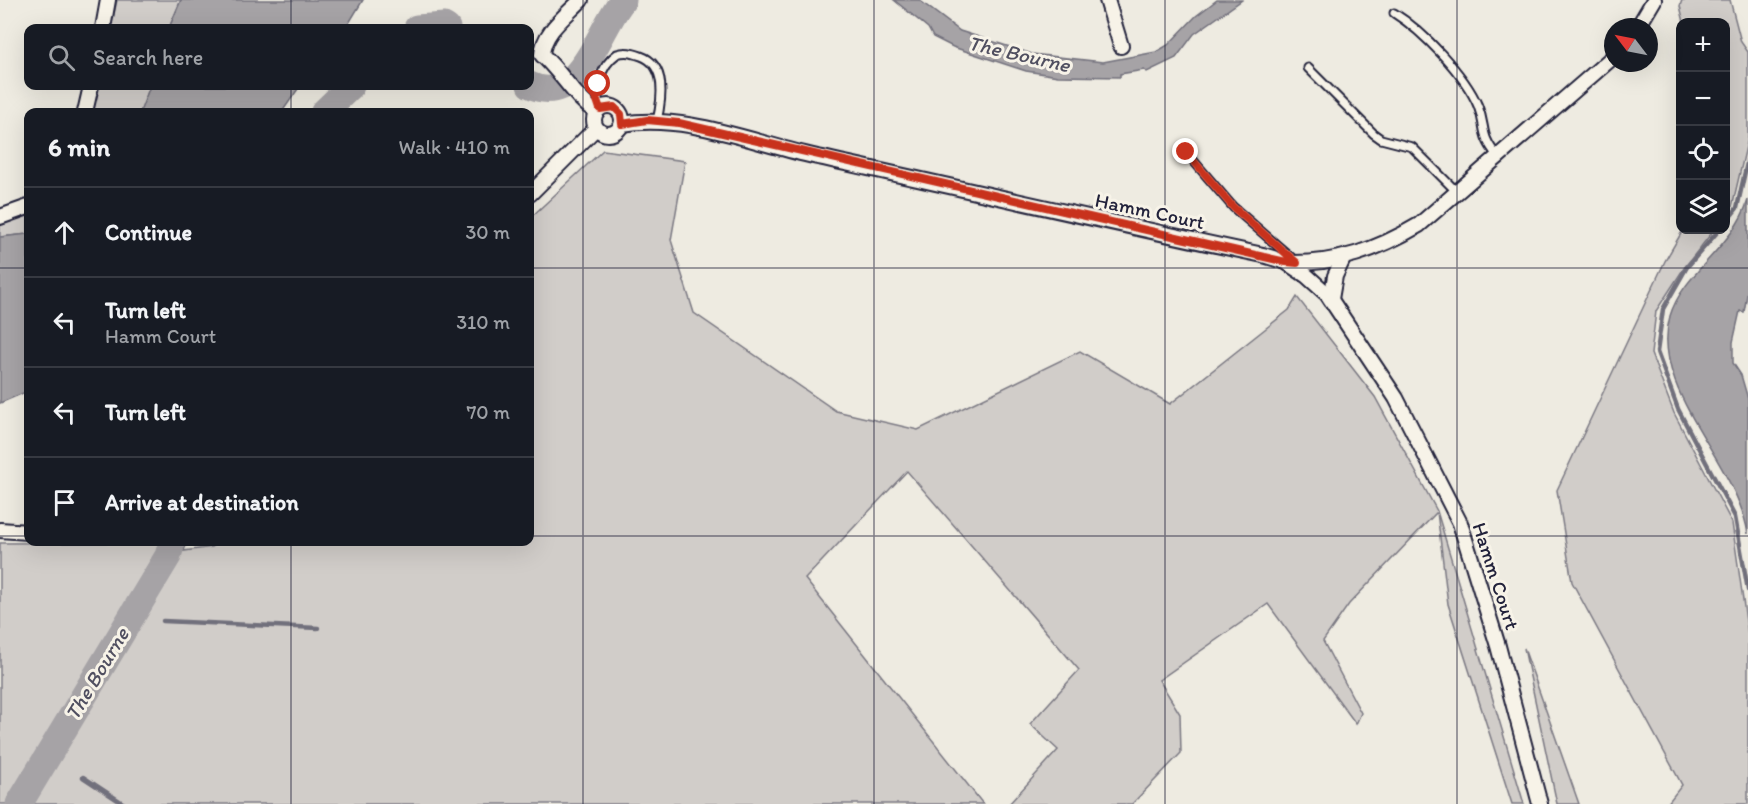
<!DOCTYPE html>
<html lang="en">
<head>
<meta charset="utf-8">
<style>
  :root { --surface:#171b24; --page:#20242c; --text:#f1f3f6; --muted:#9ea1a6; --line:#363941 }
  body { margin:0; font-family:Itim,sans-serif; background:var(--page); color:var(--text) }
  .controls { position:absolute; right:18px; top:18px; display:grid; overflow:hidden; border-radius:12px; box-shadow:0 6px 24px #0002 }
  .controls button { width:54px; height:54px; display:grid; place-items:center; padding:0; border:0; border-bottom:2px solid var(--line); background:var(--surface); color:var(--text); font:30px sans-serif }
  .compass { position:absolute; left:1604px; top:18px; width:54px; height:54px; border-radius:50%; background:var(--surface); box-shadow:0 6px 24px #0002; rotate:302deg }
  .stop { position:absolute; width:18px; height:18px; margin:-14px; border:4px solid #c8321e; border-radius:50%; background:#fff }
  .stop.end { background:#c8321e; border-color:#fff; box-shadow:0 2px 6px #0008 }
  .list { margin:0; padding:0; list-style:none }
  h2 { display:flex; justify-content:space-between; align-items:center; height:78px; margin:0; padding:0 24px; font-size:26px }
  h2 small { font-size:20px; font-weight:400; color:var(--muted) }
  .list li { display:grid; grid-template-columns:39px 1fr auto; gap:18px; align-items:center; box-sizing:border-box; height:90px; padding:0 24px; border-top:2px solid var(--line) }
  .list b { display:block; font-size:22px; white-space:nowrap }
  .list p { margin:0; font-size:20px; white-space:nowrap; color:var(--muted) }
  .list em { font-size:20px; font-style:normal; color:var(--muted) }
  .icon { flex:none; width:33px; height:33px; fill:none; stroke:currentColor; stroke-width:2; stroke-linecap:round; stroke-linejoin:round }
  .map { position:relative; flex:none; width:1748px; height:804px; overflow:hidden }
  .search { position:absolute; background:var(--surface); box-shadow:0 6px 24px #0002; left:24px; top:24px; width:510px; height:66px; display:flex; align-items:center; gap:15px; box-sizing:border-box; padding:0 21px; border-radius:12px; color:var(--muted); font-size:22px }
  .panel { position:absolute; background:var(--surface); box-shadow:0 6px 24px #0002; left:24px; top:108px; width:510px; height:438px; border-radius:12px }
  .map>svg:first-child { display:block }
</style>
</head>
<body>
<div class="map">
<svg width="1748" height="804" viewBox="0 0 1748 804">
  <rect width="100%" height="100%" fill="#eeebe1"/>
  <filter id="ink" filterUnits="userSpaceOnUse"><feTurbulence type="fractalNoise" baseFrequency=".0167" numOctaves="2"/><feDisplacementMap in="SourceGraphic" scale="12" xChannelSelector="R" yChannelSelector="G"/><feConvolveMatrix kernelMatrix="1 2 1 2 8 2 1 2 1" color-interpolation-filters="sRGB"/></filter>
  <g filter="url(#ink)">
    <g fill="#d1cdc9" stroke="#7a7882" stroke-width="1.5">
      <polygon points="117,0 181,0 169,28 111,28"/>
      <polygon points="1682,0 1730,0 1741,42 1748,52 1748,138 1732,207 1726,215 1726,22 1684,22 1680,6"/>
      <polygon points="99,86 150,86 141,112 92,112"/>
      <polygon points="603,150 685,161 671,240 694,313 836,411 918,430 1080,351 1170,404 1289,310 1297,297 1375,397 1437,511 1524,804 1512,804 1448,604 1437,512 1349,604 1323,641 1361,713 1356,724 1268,604 1159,680 1180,714 1181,753 1132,804 1009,804 1058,750 1030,724 1079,670 907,471 805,579 983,804 0,804 0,543 187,542 184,551 212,547 220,542 530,542 530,218"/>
      <polygon points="28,213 28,234 0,237 0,225"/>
      <polygon points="1683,230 1714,230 1684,268 1656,311 1651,354 1674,413 1732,523 1748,635 1748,804 1667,804 1682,785 1572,582 1557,490 1665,261"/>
      <polygon points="1524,648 1579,804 1557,804"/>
    </g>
    <g fill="#a6a3a6" stroke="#716f7b" stroke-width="1.5">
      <polygon points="181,0 363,0 346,28 169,28"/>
      <path d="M 613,0 L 634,0 C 625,9 620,16 614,26 C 611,30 606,32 604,37 C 593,56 590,76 569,87 L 564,77 C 591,60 590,22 613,0 Z"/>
      <polygon points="894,0 919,0 960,31 1032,54 1103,62 1156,52 1168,45 1196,16 1217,0 1242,0 1194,34 1176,58 1147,72 1144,70 1120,74 1120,77 1058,76 1026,71 953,47 933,37 928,28"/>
      <polygon points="150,86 300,86 282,112 140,112"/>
      <path d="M 1748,200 L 1748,289 L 1744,312 L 1740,311 L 1733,342 L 1733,363 L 1741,375 L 1748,399 L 1748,534 C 1737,461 1649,391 1670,316 C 1683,272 1734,247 1748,200 Z"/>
      <polygon points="28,234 28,391 0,403 0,237"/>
    </g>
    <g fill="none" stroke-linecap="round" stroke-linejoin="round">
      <g stroke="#716f7b" stroke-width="4.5">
        <polyline points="1726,222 1737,208 1748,158"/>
        <polyline points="1719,230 1687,267 1663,309 1657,352 1678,409 1735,517 1748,590"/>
        <polyline points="163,621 318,628"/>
        <polyline points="83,777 124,804"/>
      </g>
      <g stroke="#a6a3a6" stroke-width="27">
        <polyline points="417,28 444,26 447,28"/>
        <path d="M 530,85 C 579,109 599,28 623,0"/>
        <polyline points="324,112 351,86"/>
        <polyline points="19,804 168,556 172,542"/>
      </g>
      <g stroke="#22223b" stroke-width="11">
        <g id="service">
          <path d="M 1394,13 C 1423,31 1465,75 1478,106 C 1487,129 1479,134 1498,157"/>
          <polyline points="1308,68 1374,134 1381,139 1412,147 1457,192"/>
          <path d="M 600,109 C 594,90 600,66 617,54 C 626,51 632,53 641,56 C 667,65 662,99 657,121"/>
          <polyline points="1186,152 1233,207 1294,260"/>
        </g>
      </g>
      <g stroke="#22223b" stroke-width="18">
        <g id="minor">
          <path d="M 581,0 C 566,16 543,32 542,55 C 562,73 574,97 596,112"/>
          <polyline points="1107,0 1121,46"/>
          <polyline points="1638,27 1654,0"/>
          <polyline points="103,28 108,0"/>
          <circle cx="608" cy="120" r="14"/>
          <polyline points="85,112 91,86"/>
          <path d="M 622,124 C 684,114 748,141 809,155 C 960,188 1111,223 1263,255 L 1286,262 L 1307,276 L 1327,294 L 1396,398 L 1460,523 L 1498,646 L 1540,804"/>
          <polyline points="530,194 596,128"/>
          <polyline points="0,217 28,207"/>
          <path d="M 1288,263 C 1337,264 1377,250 1419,225 L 1613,57"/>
          <polyline points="1331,299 1335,276 1343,259"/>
          <polyline points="0,530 28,532"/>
        </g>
      </g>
      <use href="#service" stroke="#f7f3e8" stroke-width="7"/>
      <use href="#minor" stroke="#f7f3e8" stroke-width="14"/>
    </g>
  </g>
  <g fill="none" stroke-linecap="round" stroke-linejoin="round" filter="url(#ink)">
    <polyline stroke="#c8321e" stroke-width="8" points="598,84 596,97 600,109 614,107 621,114 622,124 647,120 679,123 1286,262 1297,263 1233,207 1186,152"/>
  </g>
  <path fill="none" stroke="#22223b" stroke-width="1.5" stroke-opacity="0.55" d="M 291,0 L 291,28M 583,0 L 583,804M 874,0 L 874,804M 1165,0 L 1165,804M 1457,0 L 1457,804M 291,86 L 291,112M 0,268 L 28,268M 530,268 L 1748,268M 0,536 L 28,536M 530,536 L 1748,536M 291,542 L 291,804"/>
  <g text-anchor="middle" stroke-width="6" stroke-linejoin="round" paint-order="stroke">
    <g font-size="20" fill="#22223b" stroke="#f7f3e8">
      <text transform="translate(1150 211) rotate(12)" y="7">Hamm Court</text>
      <text transform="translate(1496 576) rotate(72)" y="7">Hamm Court</text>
    </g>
    <g font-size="21" font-style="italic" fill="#504f60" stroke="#f7f3e8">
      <text transform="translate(1019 54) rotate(13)" y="7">The Bourne</text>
      <text transform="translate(97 674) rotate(-59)" y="7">The Bourne</text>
    </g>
  </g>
</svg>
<div class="controls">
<button>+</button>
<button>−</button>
<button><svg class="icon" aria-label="locate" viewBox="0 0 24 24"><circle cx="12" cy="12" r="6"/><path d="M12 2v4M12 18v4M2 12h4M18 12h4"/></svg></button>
<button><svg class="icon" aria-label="layers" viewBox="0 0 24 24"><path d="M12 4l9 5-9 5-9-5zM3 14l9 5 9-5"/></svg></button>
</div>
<svg class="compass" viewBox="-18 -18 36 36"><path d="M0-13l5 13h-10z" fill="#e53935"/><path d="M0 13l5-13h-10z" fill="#9ea1a6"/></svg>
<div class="stop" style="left:598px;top:84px"></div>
<div class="stop end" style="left:1186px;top:152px"></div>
<div class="search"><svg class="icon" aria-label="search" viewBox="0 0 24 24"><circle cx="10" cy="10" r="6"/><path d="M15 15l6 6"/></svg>Search here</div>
<section class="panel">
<h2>6 min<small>Walk · 410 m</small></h2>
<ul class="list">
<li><svg class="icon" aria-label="ahead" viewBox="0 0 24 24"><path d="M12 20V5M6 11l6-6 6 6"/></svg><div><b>Continue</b></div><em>30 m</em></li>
<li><svg class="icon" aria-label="left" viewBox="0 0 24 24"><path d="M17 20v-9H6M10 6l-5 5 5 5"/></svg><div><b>Turn left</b><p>Hamm Court</p></div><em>310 m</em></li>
<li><svg class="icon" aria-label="left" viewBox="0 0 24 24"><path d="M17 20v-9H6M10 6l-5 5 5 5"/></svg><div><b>Turn left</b></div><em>70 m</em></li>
<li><svg class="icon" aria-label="arrive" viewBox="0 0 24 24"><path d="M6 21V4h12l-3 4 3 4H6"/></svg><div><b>Arrive at destination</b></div></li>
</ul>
</section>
</div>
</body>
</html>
